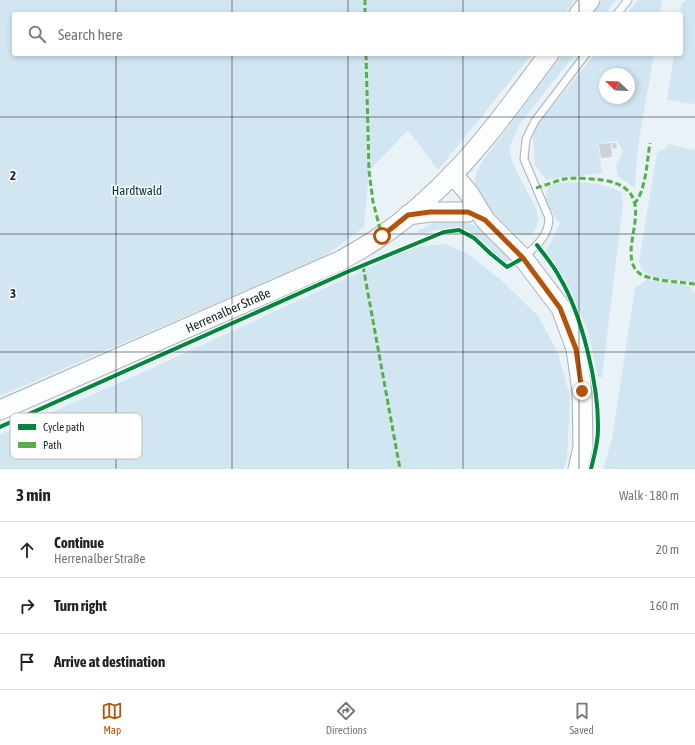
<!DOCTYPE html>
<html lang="en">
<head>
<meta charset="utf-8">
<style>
  :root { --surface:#fff; --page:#f2f2f2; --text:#222; --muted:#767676; --line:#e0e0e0; --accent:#b45309 }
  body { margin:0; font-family:"Asap Condensed",sans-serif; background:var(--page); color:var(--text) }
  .compass { position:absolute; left:599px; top:68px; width:36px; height:36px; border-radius:50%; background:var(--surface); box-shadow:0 2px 6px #0003; rotate:293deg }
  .stop { position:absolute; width:12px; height:12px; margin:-9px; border:3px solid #b45309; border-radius:50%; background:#fff }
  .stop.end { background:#b45309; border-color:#fff; box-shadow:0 1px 4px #0008 }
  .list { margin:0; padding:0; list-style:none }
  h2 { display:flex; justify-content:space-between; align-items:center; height:52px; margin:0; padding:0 16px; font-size:17px }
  h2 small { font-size:13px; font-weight:400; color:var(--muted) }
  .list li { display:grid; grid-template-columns:26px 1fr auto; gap:12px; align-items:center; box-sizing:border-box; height:56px; padding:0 16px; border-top:1px solid var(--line) }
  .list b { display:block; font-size:15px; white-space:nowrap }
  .list p { margin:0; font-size:13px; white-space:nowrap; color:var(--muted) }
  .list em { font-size:13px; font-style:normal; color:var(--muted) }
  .icon { flex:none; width:22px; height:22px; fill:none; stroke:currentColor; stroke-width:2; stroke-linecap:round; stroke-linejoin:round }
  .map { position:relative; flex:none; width:695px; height:469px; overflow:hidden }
  .search { position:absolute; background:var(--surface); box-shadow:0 2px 6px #0003; left:12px; right:12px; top:12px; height:44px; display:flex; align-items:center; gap:10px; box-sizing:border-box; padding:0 14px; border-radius:4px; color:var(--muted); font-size:15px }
  .sheet { height:220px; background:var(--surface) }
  nav { display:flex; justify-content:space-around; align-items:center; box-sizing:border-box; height:56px; border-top:1px solid var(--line); background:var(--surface); font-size:11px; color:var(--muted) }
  nav a { display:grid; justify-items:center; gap:2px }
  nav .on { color:var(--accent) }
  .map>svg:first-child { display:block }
</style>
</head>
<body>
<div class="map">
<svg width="695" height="469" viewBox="0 0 695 469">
  <rect width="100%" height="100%" fill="#e9f2f7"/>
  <g fill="#d1e6f1" fill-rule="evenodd">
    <polygon points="0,0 575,0 564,14 14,14 14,54 532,54 438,170 408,130 369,171 364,227 322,258 0,396"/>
    <polygon points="602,0 616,0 605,14 592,14"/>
    <polygon points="638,0 662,0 660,14 627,14"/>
    <polygon points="687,0 695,0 695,104 667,100 674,54 681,54 681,14 680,14 681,4"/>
    <path d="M 562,54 L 575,54 L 519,125 L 509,148 L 513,164 L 537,211 C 540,228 533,241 514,233 C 502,221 476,199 475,182 C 474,175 479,168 482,162 Z"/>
    <path d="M 595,54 L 654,54 C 647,99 636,143 635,188 L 618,176 L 616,165 L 623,152 L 617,141 L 598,143 L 602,173 L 546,180 L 535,165 L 533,138 L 538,121 L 552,107 ZM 605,74 L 629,74 L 629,98 L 605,98 Z"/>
    <path d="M 668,144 L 695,150 L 695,282 C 682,281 658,281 647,274 C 642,271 641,266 639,261 L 657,153 L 666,148 Z"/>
    <path d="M 565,182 C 585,182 603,183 621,192 L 623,203 L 602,378 L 598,377 L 588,331 L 569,287 L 541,257 L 551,242 L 560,223 L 545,202 L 548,186 Z"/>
    <path d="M 438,221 C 445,221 455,219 463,221 C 481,226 500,246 513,259 L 507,262 C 498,258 492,251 485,244 C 458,222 450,227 419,234 L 417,231 Z"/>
    <polygon points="446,244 468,254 501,280 538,316 558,353 570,397 567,458 564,469 0,469 0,435 135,376 414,247"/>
    <polygon points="647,280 681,284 690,287 695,293 695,469 603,469 612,439 635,288"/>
  </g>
  <g fill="#c9d2da">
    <polygon points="611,143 612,157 601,158 599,144"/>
    <polygon points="612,143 616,143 617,148 613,149"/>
  </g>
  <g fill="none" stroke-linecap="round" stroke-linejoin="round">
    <g stroke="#aab2b6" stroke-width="9">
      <g id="service">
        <polyline points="617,14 628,0"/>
        <path d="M 524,257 C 536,246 549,236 549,218 L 524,159 L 526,139 L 535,121 L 586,54"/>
      </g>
    </g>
    <g stroke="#aab2b6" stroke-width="21">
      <g id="secondary">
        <polyline points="579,14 590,0"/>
        <polyline points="452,174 468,192 485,220 523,258 561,308 576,349 582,391 583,447 578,469"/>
        <polyline points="408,215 430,212 468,212"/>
        <path d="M 0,410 L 342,260 C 355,252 369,245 381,236 C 403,222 423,203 441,186 C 482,147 515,99 549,54"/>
      </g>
    </g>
    <use href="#service" stroke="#fcfdfe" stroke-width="7"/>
    <use href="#secondary" stroke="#fcfdfe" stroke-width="19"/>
    <g stroke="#55b145" stroke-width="3" stroke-dasharray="6 3" stroke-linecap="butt">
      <polyline points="365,14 365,0"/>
      <polyline points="366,54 369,171 373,202 382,236"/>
      <path d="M 536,188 C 546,185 556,181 565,179 C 574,177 599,179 608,181 C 664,194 613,251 639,273 C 649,281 682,282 695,284"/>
      <path d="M 634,204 C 646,192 647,160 650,143"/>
      <polyline points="363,266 400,469"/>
    </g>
    <g stroke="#fefefe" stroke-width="6">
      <g id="cycleway">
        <path d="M 537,245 C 545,256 554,266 560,278 C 582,315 599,386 598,430 C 598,443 594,457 591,469"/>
        <polyline points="0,427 347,272 444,232 459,230 474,238 491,254 507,267 523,258"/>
      </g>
    </g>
    <use href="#cycleway" stroke="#00873e" stroke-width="4"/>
  </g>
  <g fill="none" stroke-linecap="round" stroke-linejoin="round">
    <polyline stroke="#b45309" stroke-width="5" points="382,236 408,215 430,212 468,212 485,220 523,258 560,308 576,349 582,391"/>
  </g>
  <path fill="none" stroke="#1a2226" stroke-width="1" stroke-opacity="0.55" d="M 116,0 L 116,14M 232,0 L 232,14M 348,0 L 348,14M 463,0 L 463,14M 579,0 L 579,14M 116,54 L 116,469M 232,54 L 232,469M 348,54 L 348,469M 463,54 L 463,469M 579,54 L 579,469M 0,117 L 695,117M 0,234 L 695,234M 0,352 L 695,352"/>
  <g text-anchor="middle" stroke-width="3" stroke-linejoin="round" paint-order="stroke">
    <g font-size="13" fill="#00354a" stroke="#fefefe">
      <text x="137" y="195">Hardtwald</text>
    </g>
    <g font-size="13" fill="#1a2226" stroke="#fefefe">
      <text transform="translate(228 310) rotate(-24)" y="5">Herrenalber Straße</text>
    </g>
  </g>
  <rect x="10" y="413" width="132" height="46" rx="6" fill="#fefefe" stroke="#babcbd" stroke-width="1"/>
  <rect x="18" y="424" width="18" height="6" fill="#00873e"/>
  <rect x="18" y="442" width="18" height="6" fill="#55b145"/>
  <g font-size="11" fill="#1a2226">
    <text x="43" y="431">Cycle path</text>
    <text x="43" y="449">Path</text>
  </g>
  <g font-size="13" text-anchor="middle" font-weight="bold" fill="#1a2226" stroke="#fefefe" stroke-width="3" stroke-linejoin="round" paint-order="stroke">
    <text x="13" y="180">2</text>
    <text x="13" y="298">3</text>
  </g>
</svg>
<svg class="compass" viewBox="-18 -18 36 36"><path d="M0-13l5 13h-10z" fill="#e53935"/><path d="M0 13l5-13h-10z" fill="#767676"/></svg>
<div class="stop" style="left:382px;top:236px"></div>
<div class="stop end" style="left:582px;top:391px"></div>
<div class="search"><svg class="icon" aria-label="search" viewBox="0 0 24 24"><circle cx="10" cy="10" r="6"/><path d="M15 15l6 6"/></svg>Search here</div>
</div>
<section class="sheet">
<h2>3 min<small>Walk · 180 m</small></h2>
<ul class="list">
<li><svg class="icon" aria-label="ahead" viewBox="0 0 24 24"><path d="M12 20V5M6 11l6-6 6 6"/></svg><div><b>Continue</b><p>Herrenalber Straße</p></div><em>20 m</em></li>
<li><svg class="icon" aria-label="right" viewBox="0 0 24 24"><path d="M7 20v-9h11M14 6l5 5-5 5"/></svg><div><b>Turn right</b></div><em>160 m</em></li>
<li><svg class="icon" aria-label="arrive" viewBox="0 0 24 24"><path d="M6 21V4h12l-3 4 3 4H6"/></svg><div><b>Arrive at destination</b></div></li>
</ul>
</section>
<nav>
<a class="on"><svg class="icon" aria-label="map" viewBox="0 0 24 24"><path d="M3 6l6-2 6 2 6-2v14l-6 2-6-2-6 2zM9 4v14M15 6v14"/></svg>Map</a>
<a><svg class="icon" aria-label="directions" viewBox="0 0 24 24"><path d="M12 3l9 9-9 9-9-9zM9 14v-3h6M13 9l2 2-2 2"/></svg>Directions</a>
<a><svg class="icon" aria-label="saved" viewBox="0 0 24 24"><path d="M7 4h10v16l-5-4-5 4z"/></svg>Saved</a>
</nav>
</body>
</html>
